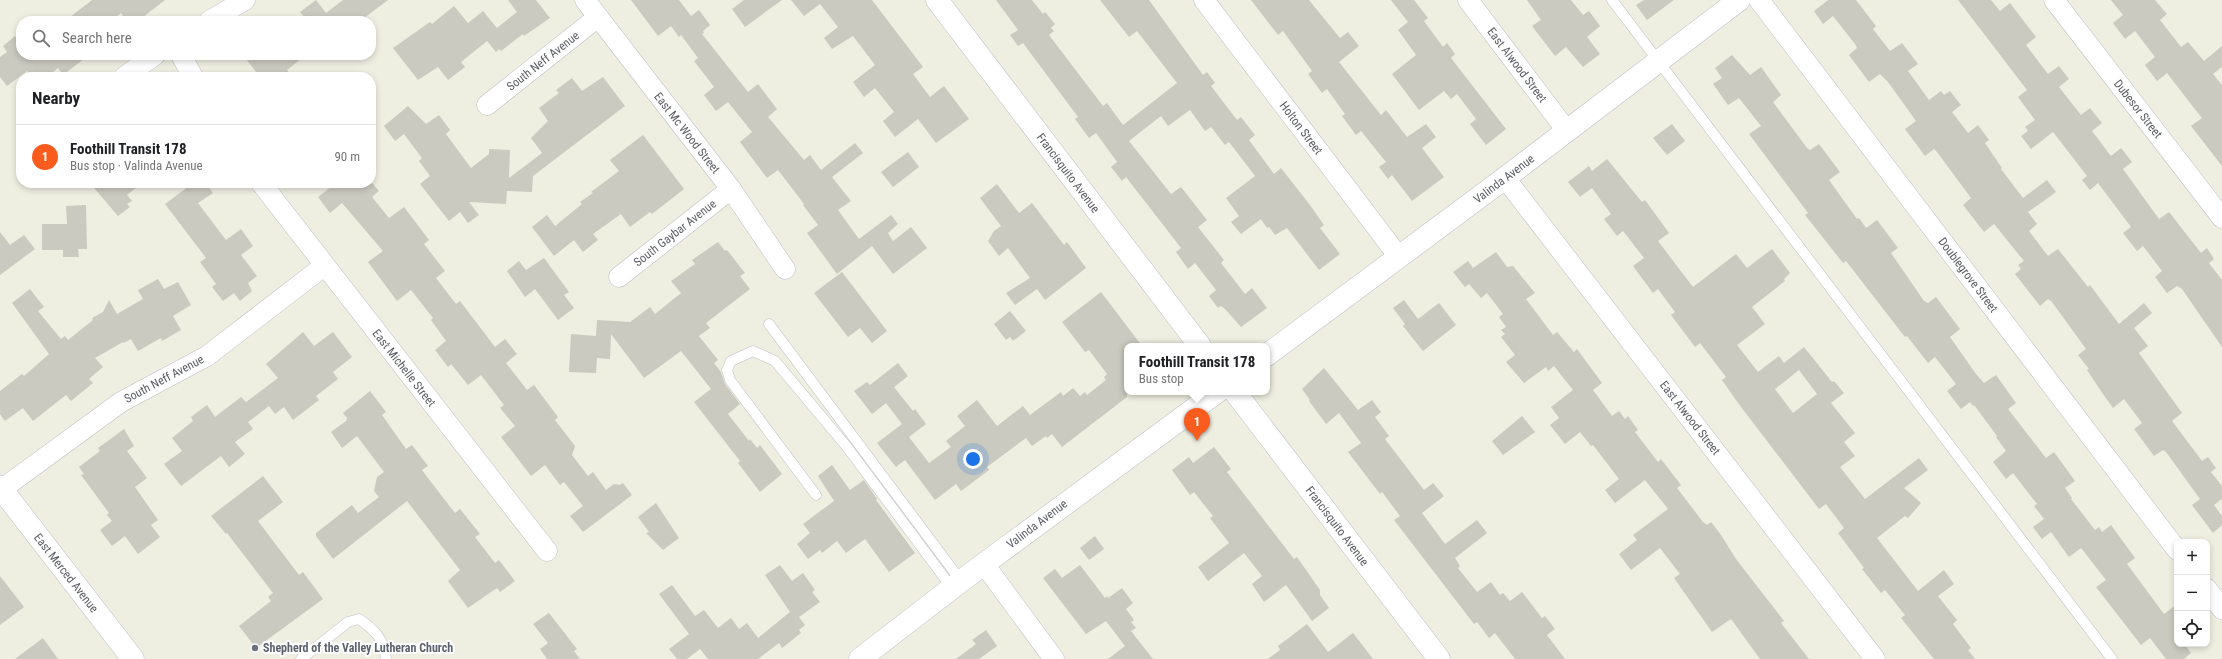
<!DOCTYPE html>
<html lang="en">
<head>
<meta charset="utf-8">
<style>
  :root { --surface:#fff; --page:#f6f6f6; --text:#202124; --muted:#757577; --line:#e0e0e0; --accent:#f95c1c }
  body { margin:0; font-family:"Roboto Condensed",sans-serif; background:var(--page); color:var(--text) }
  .controls { position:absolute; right:12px; bottom:12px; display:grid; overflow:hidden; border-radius:8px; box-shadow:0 2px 6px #0003 }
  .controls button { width:36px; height:36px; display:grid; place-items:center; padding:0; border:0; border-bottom:1px solid var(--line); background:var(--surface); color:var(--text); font:20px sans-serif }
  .you { position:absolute; left:973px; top:459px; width:14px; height:14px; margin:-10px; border:3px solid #fff; border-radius:50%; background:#1a73e8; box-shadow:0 0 0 6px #1a73e833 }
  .badge { display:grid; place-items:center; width:26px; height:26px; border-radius:50%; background:var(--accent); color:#fff; font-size:13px; font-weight:700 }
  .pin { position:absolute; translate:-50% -33px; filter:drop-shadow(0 1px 2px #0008) }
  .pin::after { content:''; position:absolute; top:21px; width:14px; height:12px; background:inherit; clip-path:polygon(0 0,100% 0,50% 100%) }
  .popup { position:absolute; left:1124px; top:343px; width:146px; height:52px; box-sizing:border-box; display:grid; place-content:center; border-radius:8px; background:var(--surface); filter:drop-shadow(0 1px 3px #0005); font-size:13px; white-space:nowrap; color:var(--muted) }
  .popup b { font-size:15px; color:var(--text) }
  .popup::after { content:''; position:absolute; left:50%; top:100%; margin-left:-8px; border:8px solid transparent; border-top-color:var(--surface) }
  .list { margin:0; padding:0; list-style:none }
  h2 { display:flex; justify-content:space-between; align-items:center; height:52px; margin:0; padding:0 16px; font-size:17px }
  h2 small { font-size:13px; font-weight:400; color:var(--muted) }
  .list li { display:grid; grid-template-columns:26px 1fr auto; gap:12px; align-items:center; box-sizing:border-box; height:64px; padding:0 16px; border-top:1px solid var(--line) }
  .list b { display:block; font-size:15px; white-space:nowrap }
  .list p { margin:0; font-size:13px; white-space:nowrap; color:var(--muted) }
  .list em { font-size:13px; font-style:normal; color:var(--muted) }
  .icon { flex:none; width:22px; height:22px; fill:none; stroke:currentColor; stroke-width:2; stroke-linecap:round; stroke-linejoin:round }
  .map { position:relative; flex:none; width:2222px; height:659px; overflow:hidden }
  .search { position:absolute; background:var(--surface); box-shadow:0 2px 6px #0003; left:16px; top:16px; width:360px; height:44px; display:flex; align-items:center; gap:10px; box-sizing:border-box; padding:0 14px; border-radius:16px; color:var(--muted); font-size:15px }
  .panel { position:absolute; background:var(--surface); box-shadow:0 2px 6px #0003; left:16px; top:72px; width:360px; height:116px; border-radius:16px }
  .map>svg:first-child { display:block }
</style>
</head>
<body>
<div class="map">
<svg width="2222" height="659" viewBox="0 0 2222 659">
  <rect width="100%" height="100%" fill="#eeeee1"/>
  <g fill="#cbcac0" fill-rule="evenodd">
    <polygon points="92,0 165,0 138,21 127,21 121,13 111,21 65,21"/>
    <polygon points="316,0 326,13 343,0 388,0 360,21 307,21 300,12"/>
    <polygon points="508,0 536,0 550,18 524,36 523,34 501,51 499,49 496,52 487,41 461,62 465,67 448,80 438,67 418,80 393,48 430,22 432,24 454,6 468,23 483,11 497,28 517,12"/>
    <polygon points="631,0 679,0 691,16 699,10 710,25 703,31 704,33 702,34 748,92 758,84 777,109 768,117 804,160 810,155 821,170 855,143 863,153 832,177 851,201 838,210 859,239 891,215 898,224 888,233 893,241 911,227 927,248 893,274 872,246 837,274 807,233 818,225 803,205 804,204 778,170 767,178 740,142 752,132 728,102 716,111 704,95 714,87 694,61 698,58 681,35 679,37 671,26 658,36"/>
    <polygon points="744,0 782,0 745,27 732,9"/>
    <polygon points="791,0 872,0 923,67 913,74 930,97 944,86 969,119 936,143 918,119 895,137 883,121 894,112 875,88 864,97 853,82 875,65 853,36 832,49 824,38 838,27 820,4 804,16"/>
    <polygon points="996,0 1032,0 1043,14 1045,12 1055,24 1051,28 1054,31 1049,35 1103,106 1107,103 1123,125 1177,83 1137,31 1129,37 1100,0 1149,0 1203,75 1207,72 1215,83 1211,86 1237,120 1241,117 1255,135 1249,140 1274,174 1281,168 1310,205 1324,225 1320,228 1340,254 1319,270 1287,228 1275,235 1269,227 1267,228 1261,219 1241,234 1231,222 1239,216 1226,198 1255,176 1229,142 1225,145 1211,127 1205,131 1190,110 1168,126 1161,116 1129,141 1171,194 1181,187 1207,220 1198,227 1224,260 1221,263 1245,294 1252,288 1267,308 1241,327 1225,309 1221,306 1218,308 1209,296 1216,290 1195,263 1188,269 1176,252 1181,248 1126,177 1122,181 1111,167 1117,162 1096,133 1089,138 1075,119 1078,117 1023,43 1018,46 1010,35 1018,30"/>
    <polygon points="1251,0 1309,0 1340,38 1348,32 1359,46 1339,62 1381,115 1386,110 1407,137 1426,124 1436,137 1422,148 1444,177 1412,201 1392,175 1388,179 1379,167 1386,162 1361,131 1356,135 1342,116 1345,114 1327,89 1322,93 1308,74 1312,71 1283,31 1278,35"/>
    <polygon points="1391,0 1414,0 1428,18 1424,21 1443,47 1447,43 1455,54 1451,58 1506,129 1486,145 1470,124 1476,119 1457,94 1451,99 1444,91 1419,110 1392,74 1416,55 1398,30 1408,22"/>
    <polygon points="1527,0 1571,0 1583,15 1589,11 1600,26 1587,37 1600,54 1583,67 1566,47 1555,56 1532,26 1541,20"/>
    <polygon points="1644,0 1674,0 1647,20 1636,5"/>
    <polygon points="1828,0 1856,0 1876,26 1873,29 1890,51 1902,43 1918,64 1908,71 1929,100 1941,91 1944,95 1950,91 1961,105 1952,112 1968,133 1978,125 1989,140 1985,143 2002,168 2001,169 2023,198 2047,180 2056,192 2028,212 2037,224 2029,231 2048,256 2058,249 2088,287 2090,285 2119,324 2144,303 2152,313 2134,328 2148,346 2139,353 2182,413 2172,421 2202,461 2208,457 2216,468 2211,472 2222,486 2222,499 2214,505 2222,516 2222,525 2213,533 2192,505 2200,499 2166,452 2163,450 2154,456 2134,429 2142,423 2124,399 2113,408 2103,394 2087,370 2089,369 2078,355 2086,349 2052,302 2048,299 2040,306 2015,274 2021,269 2018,265 2024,261 1994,224 1984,232 1963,205 1971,198 1937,152 1934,149 1925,156 1905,129 1916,121 1888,82 1880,74 1869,82 1849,55 1857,48 1855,44 1833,16 1823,24 1814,11"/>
    <polygon points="1958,0 1991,0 2000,11 2010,3 2036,37 2026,45 2048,74 2059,66 2069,79 2059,87 2081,115 2090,108 2102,123 2092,131 2111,156 2121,148 2132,162 2123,169 2159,219 2169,212 2201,253 2207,248 2214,259 2209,263 2222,280 2222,347 2182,289 2177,286 2167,293 2155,277 2162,271 2143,246 2137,251 2123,233 2131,227 2098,183 2090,190 2082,180 2087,176 2053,132 2031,149 2021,136 2028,131 2025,127 2035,120 2018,97 2027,90"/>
    <polygon points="2111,0 2155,0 2167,14 2160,20 2181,47 2188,42 2204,61 2222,46 2222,67 2213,74 2222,85 2222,166 2191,126 2202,118 2194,108 2167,73 2157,81 2145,65 2155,57 2135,31 2125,39 2113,23 2123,15"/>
    <polygon points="15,36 21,44 21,55 89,55 63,75 58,68 47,77 32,77 27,71 7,86 0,77 0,57 7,52 3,46"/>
    <polygon points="243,55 306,55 287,70 293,77 260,77"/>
    <polygon points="1732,55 1750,75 1761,67 1781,95 1773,102 1807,148 1810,150 1819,144 1840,172 1829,180 1857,219 1859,218 1866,228 1877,220 1898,248 1891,253 1924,301 1928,303 1936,297 1960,329 1950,337 1976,374 1984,383 1996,375 2016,403 2008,409 2046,458 2054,452 2075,481 2065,488 2072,498 2071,499 2095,530 2099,527 2102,532 2111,525 2135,558 2127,564 2164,614 2177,604 2177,644 2184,644 2191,653 2184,659 2166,659 2150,638 2141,645 2096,587 2106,580 2081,548 2069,557 2051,532 2042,539 2033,527 2044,519 2034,506 2037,504 2013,473 2006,479 1993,462 2006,451 1996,437 1997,436 1974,405 1973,406 1970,402 1961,409 1947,391 1956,384 1935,357 1928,363 1907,336 1905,337 1846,261 1843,263 1805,215 1808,213 1749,134 1761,126 1739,98 1728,105 1713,84 1722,78 1715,68"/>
    <polygon points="603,77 625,106 533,176 532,192 507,191 506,204 469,202 479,215 468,223 460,212 449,221 420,184 430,176 419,161 422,158 404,134 395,141 384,126 408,106 426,124 439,115 450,130 446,134 471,168 489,154 489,149 510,150 509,178 542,153 531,138 548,121 539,108 559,93 556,90 572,78 582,91"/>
    <polygon points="1672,124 1685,141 1667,155 1653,138"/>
    <polygon points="643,135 684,189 652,214 650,212 630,227 621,214 593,234 598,240 583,252 574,240 554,256 532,227 547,215 555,226 582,204 580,202 593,193 591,192 619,171 610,160"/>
    <polygon points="908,152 919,167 893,187 881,172"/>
    <path d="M 1607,159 L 1642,202 L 1645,200 L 1669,233 L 1658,241 L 1693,287 L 1736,254 L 1747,268 L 1772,249 L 1790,273 L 1784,279 L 1785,281 L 1752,307 L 1765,324 L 1737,345 L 1758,372 L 1779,356 L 1784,363 L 1804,347 L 1832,382 L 1834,381 L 1844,393 L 1831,403 L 1855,433 L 1844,442 L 1855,456 L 1840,467 L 1865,499 L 1919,458 L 1928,470 L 1904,488 L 1921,503 L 1908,518 L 1905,516 L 1877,538 L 1918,591 L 1944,570 L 1954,584 L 1938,596 L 1957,620 L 1953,624 L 1971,648 L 1968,650 L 1975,659 L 1934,659 L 1901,618 L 1905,615 L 1885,590 L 1881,593 L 1862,569 L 1864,568 L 1838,533 L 1844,528 L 1826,504 L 1819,509 L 1738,403 L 1722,380 L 1726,377 L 1700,343 L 1695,347 L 1671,315 L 1675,312 L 1658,289 L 1653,293 L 1633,266 L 1644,258 L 1623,231 L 1617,236 L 1604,219 L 1611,214 L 1592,188 L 1580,197 L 1568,182 L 1589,166 L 1592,171 ZM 1799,370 L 1817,394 L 1793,413 L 1775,389 Z"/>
    <polygon points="90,183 142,183 127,195 132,201 127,204 130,207 118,216"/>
    <polygon points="193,183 205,183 213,193 198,203 226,240 241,229 253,246 241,255 257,276 248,283 252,291 240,301 234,293 223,301 212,287 216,284 200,262 206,258 165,204"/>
    <polygon points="336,183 372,183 379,191 372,197 389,218 404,207 429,240 424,244 445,271 436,278 456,304 460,301 495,347 505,339 517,354 506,363 527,390 534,385 558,417 555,420 575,446 572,455 588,476 593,472 606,490 614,484 620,485 623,483 632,495 583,532 570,516 583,506 564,482 560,485 545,465 531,476 501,437 515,426 500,408 504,405 481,375 468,385 451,364 448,367 435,350 446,341 431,320 433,318 411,290 397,301 368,262 383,251 342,203 330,213 318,197"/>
    <polygon points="997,184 1019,213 1032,203 1064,245 1067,242 1086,268 1045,300 1037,289 1015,305 1006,293 1030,278 1008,248 999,256 988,241 994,231 1001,226 980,198"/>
    <polygon points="86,205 87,249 78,249 79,257 63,257 63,250 42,250 42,224 67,224 66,206"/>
    <polygon points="0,232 10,245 24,235 35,249 0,275"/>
    <polygon points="718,242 725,251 727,250 745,273 740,276 750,289 706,323 710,328 699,336 718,360 714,363 721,372 725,384 740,404 728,414 749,441 750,439 757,448 760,445 782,474 760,492 738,463 740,461 694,402 711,389 681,351 644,378 611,334 610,359 597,358 596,373 569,372 571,334 596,336 597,320 630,322 650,307 655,314 681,293 671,281 695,264 692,260"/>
    <polygon points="1496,252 1507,267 1513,266 1535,293 1526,299 1553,335 1557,332 1574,352 1577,349 1602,383 1593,390 1612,416 1619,411 1625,419 1628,416 1638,430 1635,432 1658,462 1661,459 1681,485 1677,488 1703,522 1707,525 1711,522 1721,535 1736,559 1784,621 1781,623 1809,659 1760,659 1731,619 1712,632 1674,578 1680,574 1660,548 1631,570 1619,554 1637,540 1633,535 1668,509 1645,480 1615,503 1605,490 1619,479 1593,445 1591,446 1580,432 1565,444 1550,425 1559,418 1551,407 1573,390 1554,366 1548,371 1546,367 1524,383 1506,362 1515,355 1501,337 1505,334 1501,330 1506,327 1499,317 1503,314 1487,293 1481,298 1469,284 1465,287 1453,272 1468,261 1473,268"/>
    <polygon points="544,258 569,292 564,295 574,308 558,320 535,289 525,297 507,271 519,261 526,270"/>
    <polygon points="842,272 887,331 872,343 860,328 848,337 814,293"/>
    <polygon points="158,279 164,289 178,282 191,305 173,316 181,330 162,341 161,338 138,351 131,339 124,343 123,342 95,358 103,367 89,379 93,383 71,401 66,395 33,421 23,408 5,421 0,414 0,391 22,374 24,376 49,354 12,303 30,289 44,307 38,311 61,339 65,336 68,340 93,320 92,318 103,312 109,300 117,314 143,299 138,290"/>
    <polygon points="1101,292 1142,346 1127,346 1127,397 1062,447 1052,434 1047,438 1046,436 1032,446 1026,438 987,467 989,470 961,491 956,484 935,500 905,460 896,467 877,443 902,424 886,403 872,414 854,391 867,382 870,385 898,363 908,376 894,387 913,411 915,409 926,424 909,437 929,463 951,447 946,441 965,426 957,416 977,400 997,426 1023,406 1030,415 1061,392 1063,396 1073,388 1080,396 1085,392 1087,395 1106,380 1104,377 1107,374 1089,350 1085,352 1062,322"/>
    <polygon points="1404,300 1418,319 1439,303 1456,325 1423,351 1403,326 1405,324 1393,308"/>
    <polygon points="1010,311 1026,331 1013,341 1010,337 1006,340 994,324"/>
    <polygon points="303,332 314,346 333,332 352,357 333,372 338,379 316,396 319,400 293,420 284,407 275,414 269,406 248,422 253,429 235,442 245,454 229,467 221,456 181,486 164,464 182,451 172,438 193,421 191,417 207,405 215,417 241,397 246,402 278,378 266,364"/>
    <polygon points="1324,368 1358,410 1372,400 1381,412 1375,417 1389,436 1385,439 1424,490 1433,483 1444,496 1422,513 1445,544 1477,520 1487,533 1455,558 1460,566 1458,568 1477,592 1491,582 1500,595 1503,593 1510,601 1522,592 1542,618 1545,616 1555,629 1547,635 1565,659 1515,659 1495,633 1489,638 1477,622 1474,624 1394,520 1400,516 1382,492 1380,494 1348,452 1361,443 1339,413 1326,424 1309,401 1310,400 1302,389"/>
    <polygon points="370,391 386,412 382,415 406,449 412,445 428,466 422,470 431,482 455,513 460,509 480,534 475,537 495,563 499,560 515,581 500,592 497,588 468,608 448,581 460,570 407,501 333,559 316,536 316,533 352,505 358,513 379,497 374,491 377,477 384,472 357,436 342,448 331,432 346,421 347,418 343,413"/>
    <polygon points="1522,416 1535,432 1503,455 1492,441"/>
    <polygon points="124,429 134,446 127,451 147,478 135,487 158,520 151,525 160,537 138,554 125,536 112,546 100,530 112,521 107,515 109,513 81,475 84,474 79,467 100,451 98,448"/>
    <polygon points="1214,447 1231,469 1227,472 1294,559 1297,557 1320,590 1320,595 1329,608 1312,621 1286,585 1264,602 1252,584 1262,576 1244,553 1208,581 1198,567 1229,543 1210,518 1213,516 1194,492 1190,495 1172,470 1189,457 1193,463"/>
    <polygon points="832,465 850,490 864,480 877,499 876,500 915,553 889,572 865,539 846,553 837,541 822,553 820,550 808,559 797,544 810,533 803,524 834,501 818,476"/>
    <polygon points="263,476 283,502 258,521 299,575 303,572 323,599 256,648 239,626 271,601 268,597 273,593 227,533 226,534 211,516"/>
    <polygon points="656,503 679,538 663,550 646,533 649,532 638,517"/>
    <polygon points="1095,536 1104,549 1089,560 1080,548"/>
    <polygon points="780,565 792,581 803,573 815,590 812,592 820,602 799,617 805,625 799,630 801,633 782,648 779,643 758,659 708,659 700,649 687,659 677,659 669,649 689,634 659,594 672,585 695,616 704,610 718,628 731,618 739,629 747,623 758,638 790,612 765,575"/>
    <polygon points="1080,565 1105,598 1107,596 1108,598 1122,588 1133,603 1126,609 1134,620 1131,622 1136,628 1131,631 1153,659 1108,659 1125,646 1106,621 1086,634 1043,578 1055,569 1062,578"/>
    <polygon points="0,576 24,607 0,625"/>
    <polygon points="549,613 577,649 574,651 580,659 547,659 540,649 548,643 533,624"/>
    <polygon points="1307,624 1328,652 1353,633 1373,659 1268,659 1280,650 1278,646"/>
    <polygon points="986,630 997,646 979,659 956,659 976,644 972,640"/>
    <polygon points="43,638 58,659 15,659"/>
  </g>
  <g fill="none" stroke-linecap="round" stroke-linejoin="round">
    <g stroke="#bebfc6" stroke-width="11">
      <g id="service">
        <polyline points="1612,0 2112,659"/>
        <polyline points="769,324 961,581"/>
        <polyline points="816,495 730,380 727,370 731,361 753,351 775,361 847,447 952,588"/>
        <path d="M 301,659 L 348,622 L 359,619 C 374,629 385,640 386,659"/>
      </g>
    </g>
    <g stroke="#bebfc6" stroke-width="21">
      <g id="minor">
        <polyline points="585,0 731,189 785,269"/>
        <polyline points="1204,0 1399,257"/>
        <polyline points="1468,0 1567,131"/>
        <polyline points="1759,0 2177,550"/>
        <polyline points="2054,0 2222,218"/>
        <polyline points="209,21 245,0"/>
        <polyline points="181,55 193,77"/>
        <polyline points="124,77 155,55"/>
        <polyline points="487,105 598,17"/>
        <polyline points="1505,178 1875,659"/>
        <polyline points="261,183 547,551"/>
        <polyline points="619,277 731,189"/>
        <polyline points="2,489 121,402 207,356 324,266"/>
        <polyline points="984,564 1054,659"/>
        <polyline points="2207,589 2222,609"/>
      </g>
    </g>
    <g stroke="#bebfc6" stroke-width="23">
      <g id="tertiary">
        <polyline points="937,0 1200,346"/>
        <polyline points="1235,392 1439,659"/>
        <polyline points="0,487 133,659"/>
      </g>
    </g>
    <g stroke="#bec0c9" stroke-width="23">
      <g id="secondary">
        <polyline points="1267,355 1505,178 1739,0"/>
        <polyline points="860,659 961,581 1217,392"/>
      </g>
    </g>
    <use href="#service" stroke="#fff" stroke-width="10"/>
    <use href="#minor" stroke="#fff" stroke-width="20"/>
    <use href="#tertiary" stroke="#fff" stroke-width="22"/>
    <use href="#secondary" stroke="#fff" stroke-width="22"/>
  </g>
  <circle fill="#6b7280" stroke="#fff" stroke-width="1.5" cx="255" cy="648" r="4"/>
  <g text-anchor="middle" stroke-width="4" stroke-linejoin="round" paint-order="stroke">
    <g font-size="12" fill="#5a5c64" stroke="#fff">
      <text transform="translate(543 61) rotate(-38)" y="4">South Neff Avenue</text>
      <text transform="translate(1517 65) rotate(53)" y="4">East Alwood Street</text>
      <text transform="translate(2138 109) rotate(52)" y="4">Dubesor Street</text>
      <text transform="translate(1301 128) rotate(53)" y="4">Holton Street</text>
      <text transform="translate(687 133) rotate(52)" y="4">East Mc Wood Street</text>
      <text transform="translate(1068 173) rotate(53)" y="4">Francisquito Avenue</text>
      <text transform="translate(1504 179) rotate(-37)" y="4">Valinda Avenue</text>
      <text transform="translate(675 233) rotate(-38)" y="4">South Gaybar Avenue</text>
      <text transform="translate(1968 275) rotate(53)" y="4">Doublegrove Street</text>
      <text transform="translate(404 368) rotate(52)" y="4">East Michelle Street</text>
      <text transform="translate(164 379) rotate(-28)" y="4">South Neff Avenue</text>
      <text transform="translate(1690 418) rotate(52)" y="4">East Alwood Street</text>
      <text transform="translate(1037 524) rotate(-37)" y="4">Valinda Avenue</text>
      <text transform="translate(1337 526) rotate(53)" y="4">Francisquito Avenue</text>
      <text transform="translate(66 573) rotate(52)" y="4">East Merced Avenue</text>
    </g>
    <g font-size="12" font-weight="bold" fill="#5b616d" stroke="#fff" text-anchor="start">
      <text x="263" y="652">Shepherd of the Valley Lutheran Church</text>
    </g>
  </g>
</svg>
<div class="controls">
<button>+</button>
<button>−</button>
<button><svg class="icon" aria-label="locate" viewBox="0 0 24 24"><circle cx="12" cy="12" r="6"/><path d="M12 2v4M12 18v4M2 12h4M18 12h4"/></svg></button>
</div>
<div class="you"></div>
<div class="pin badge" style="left:1197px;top:441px">1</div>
<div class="popup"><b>Foothill Transit 178</b>Bus stop</div>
<div class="search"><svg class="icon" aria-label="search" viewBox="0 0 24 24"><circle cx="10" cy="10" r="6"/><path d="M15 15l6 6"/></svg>Search here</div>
<section class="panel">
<h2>Nearby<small></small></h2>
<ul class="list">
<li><span class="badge">1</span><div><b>Foothill Transit 178</b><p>Bus stop · Valinda Avenue</p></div><em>90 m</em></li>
</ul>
</section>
</div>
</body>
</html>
